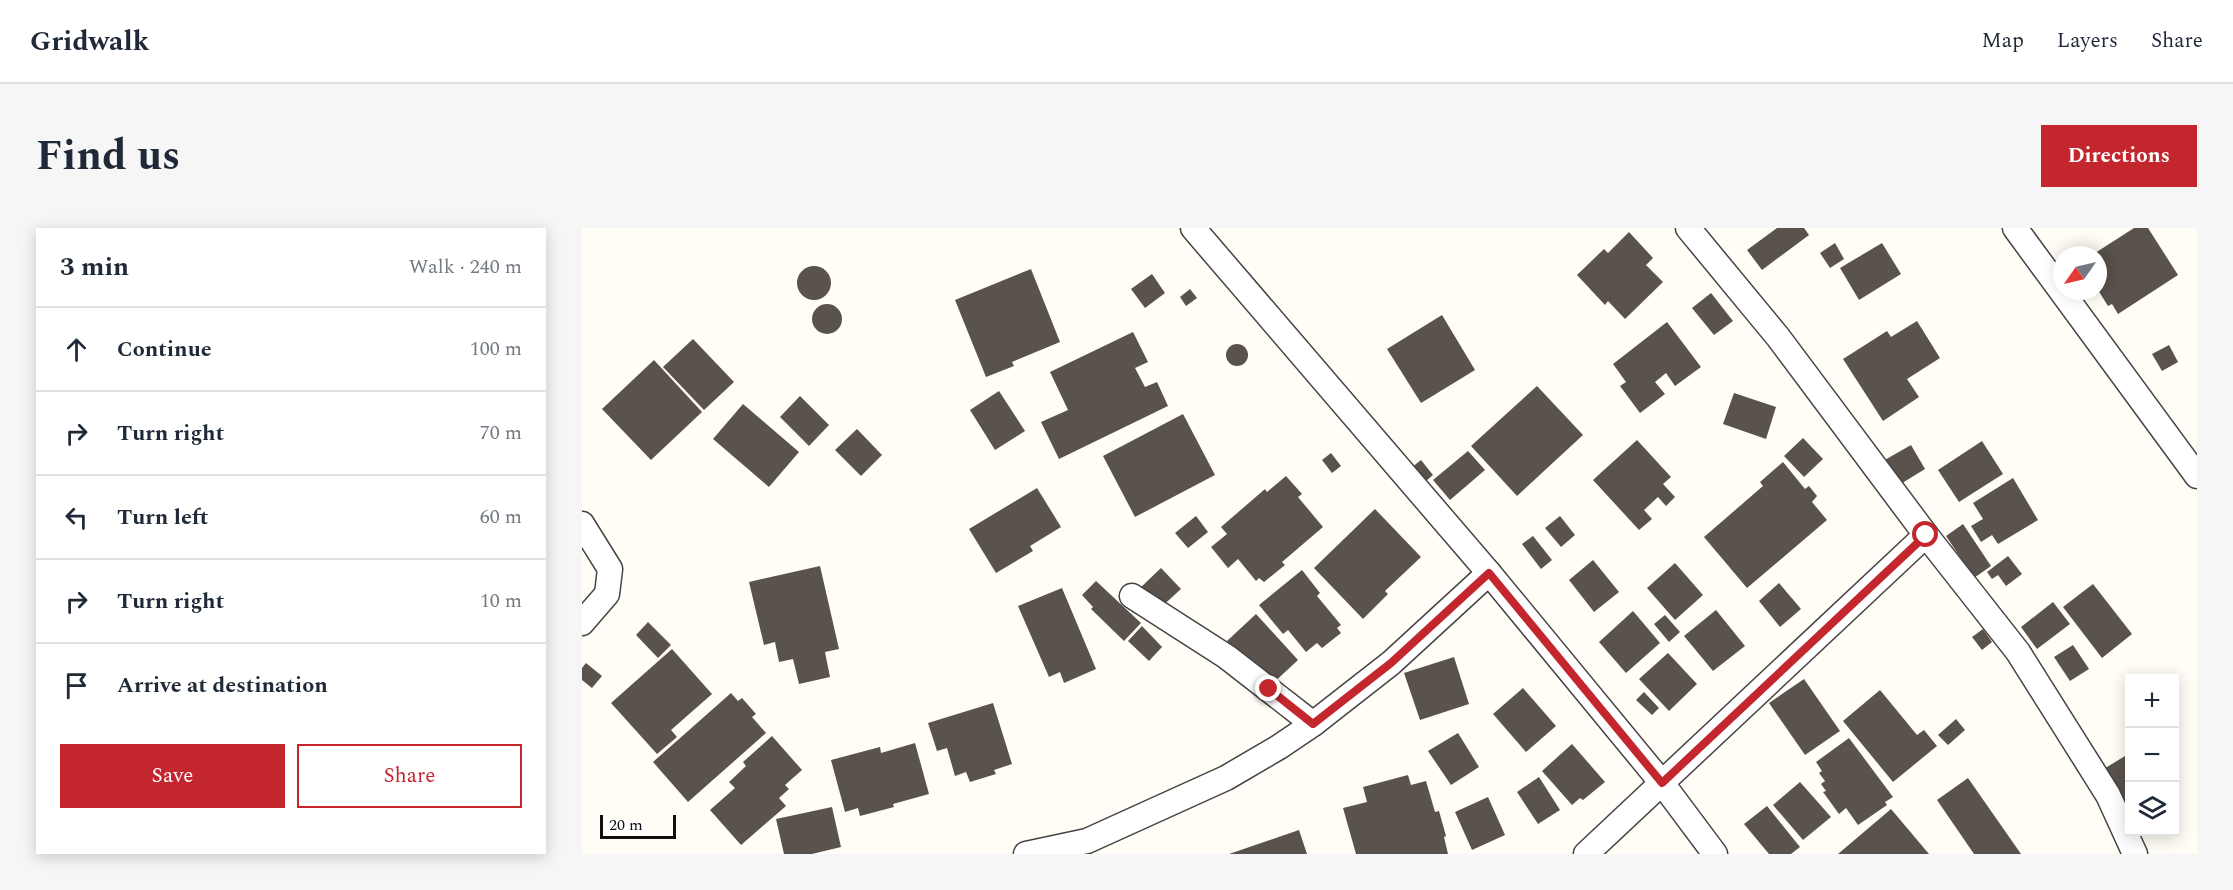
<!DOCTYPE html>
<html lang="en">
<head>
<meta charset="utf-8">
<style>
  :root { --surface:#fff; --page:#f6f6f7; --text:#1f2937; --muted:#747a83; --line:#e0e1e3; --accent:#c4262e }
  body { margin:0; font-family:Spectral,serif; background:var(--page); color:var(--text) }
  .controls { position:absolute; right:18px; bottom:18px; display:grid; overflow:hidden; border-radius:0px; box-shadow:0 3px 15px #0003 }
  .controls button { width:54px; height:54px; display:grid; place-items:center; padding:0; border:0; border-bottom:2px solid var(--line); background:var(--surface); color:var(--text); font:30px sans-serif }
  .compass { position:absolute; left:1471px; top:18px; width:54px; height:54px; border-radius:50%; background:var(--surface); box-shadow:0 3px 15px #0003; rotate:236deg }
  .scale { position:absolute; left:18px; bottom:15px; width:76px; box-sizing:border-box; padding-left:6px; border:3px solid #111; border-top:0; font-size:16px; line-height:21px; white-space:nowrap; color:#111; -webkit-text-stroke:4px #fff; paint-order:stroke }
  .stop { position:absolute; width:18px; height:18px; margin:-14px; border:4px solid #c4262e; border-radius:50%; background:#fff }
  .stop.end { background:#c4262e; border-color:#fff; box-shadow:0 2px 6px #0008 }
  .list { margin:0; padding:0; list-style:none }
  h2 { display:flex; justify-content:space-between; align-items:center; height:78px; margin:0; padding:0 24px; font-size:26px }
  h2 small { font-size:20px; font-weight:400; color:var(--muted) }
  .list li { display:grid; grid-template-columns:39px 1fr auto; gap:18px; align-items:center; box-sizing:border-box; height:84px; padding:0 24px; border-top:2px solid var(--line) }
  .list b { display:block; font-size:22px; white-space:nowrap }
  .list em { font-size:20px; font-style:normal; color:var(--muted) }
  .actions { display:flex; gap:12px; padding:18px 24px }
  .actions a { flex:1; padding:14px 0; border:2px solid var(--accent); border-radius:0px; text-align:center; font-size:21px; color:var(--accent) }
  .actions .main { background:var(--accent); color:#fff }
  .icon { flex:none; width:33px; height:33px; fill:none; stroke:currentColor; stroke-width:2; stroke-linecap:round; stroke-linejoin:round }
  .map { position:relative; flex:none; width:1615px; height:626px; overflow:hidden; border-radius:0px }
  header { display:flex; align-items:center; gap:36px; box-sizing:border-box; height:84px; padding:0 30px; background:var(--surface); border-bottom:2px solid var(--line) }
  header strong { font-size:28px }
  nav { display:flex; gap:33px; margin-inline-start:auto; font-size:21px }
  .intro { display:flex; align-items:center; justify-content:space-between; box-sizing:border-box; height:144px; padding:0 36px }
  h1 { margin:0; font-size:42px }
  .button { padding:15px 27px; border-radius:0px; background:var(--accent); color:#fff; font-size:21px; font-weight:700 }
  main { display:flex; gap:36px; padding:0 36px }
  aside { flex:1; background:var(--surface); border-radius:0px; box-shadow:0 3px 15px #0003 }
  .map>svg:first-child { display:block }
</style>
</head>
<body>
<header>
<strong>Gridwalk</strong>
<nav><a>Map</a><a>Layers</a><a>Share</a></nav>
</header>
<div class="intro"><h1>Find us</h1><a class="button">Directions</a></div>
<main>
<aside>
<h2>3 min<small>Walk · 240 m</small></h2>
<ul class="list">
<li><svg class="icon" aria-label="ahead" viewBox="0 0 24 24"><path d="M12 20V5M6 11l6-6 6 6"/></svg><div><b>Continue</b></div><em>100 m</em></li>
<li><svg class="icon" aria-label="right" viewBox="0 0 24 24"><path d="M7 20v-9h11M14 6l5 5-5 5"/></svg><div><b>Turn right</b></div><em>70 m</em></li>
<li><svg class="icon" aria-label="left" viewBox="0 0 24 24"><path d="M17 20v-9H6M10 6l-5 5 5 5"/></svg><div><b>Turn left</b></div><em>60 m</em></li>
<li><svg class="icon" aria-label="right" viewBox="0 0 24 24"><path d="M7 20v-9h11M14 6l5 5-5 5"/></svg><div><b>Turn right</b></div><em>10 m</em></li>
<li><svg class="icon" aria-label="arrive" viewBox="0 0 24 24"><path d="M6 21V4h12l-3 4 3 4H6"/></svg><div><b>Arrive at destination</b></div></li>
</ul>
<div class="actions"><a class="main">Save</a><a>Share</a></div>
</aside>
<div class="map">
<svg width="1615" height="626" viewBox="0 0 1615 626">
  <rect width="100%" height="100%" fill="#fffdf5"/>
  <g fill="#5a524d">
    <polygon points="1195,0 1222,0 1227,7 1180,42 1165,22"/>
    <polygon points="1552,0 1566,0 1596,47 1536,86 1530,76 1526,78 1516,62 1516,44 1520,41 1516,35 1516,27 1510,27"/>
    <polygon points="1047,4 1071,30 1064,37 1081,54 1043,91 1026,73 1023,77 995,47 1022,21 1026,25"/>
    <polygon points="1253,15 1262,31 1248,40 1238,25"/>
    <polygon points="1300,15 1319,46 1277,72 1258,40"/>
    <circle cx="232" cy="55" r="17"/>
    <polygon points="449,41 478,114 430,134 432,138 404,149 373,72"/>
    <polygon points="570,46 583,65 563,80 549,61"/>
    <polygon points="608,61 615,70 604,78 598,69"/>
    <polygon points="1129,65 1151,93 1132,107 1110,80"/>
    <circle cx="245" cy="91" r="15"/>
    <polygon points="860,87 893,142 839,175 805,121"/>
    <polygon points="1335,93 1358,130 1325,151 1337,169 1301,193 1261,131 1305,103 1309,109"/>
    <polygon points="1085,94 1119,139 1093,158 1084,145 1073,154 1083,166 1058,185 1038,158 1044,154 1031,136"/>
    <polygon points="551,104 566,134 553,140 563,159 575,154 586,178 477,231 459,194 486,182 468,144"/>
    <polygon points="111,111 152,154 122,182 81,139"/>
    <circle cx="655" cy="127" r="11"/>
    <polygon points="1587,117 1596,134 1580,143 1570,126"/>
    <polygon points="72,132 120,184 69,232 20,181"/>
    <polygon points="955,158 1001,207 935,268 889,218"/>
    <polygon points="417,163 443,203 413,222 388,182"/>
    <polygon points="1152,165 1194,179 1184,211 1141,196"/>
    <polygon points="218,168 247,197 227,218 198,189"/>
    <polygon points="161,176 217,224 187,259 131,211"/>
    <polygon points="601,186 633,247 553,289 521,228"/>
    <polygon points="275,201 300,227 279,248 253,222"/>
    <polygon points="1221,210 1241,231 1222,249 1202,228"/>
    <polygon points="1055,212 1089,249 1081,256 1093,269 1084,278 1076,269 1062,282 1070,291 1057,302 1011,252"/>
    <polygon points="1400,213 1421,246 1377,274 1356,242"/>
    <polygon points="1329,217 1343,241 1317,257 1301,233"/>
    <polygon points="886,223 903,242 868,272 851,252"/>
    <polygon points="749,225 759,238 750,245 740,232"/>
    <polygon points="839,232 851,247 837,259 824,244"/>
    <polygon points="1201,234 1223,261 1227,258 1235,268 1230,274 1245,292 1165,360 1122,309 1181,258 1178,254"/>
    <polygon points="704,248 720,266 716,269 741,299 700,334 703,337 682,354 677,350 674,353 656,331 646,340 629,319 645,306 639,299 683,261 685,264"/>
    <polygon points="1431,250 1456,292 1416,316 1410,307 1399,314 1389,298 1401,291 1391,275"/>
    <polygon points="455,260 479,299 448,318 451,323 414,345 387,301"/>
    <polygon points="793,281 839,329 803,363 806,366 781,391 732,340"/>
    <polygon points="614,288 626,304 606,320 593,305"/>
    <polygon points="978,288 993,307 979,319 963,300"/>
    <polygon points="1381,296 1409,338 1392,350 1364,308"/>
    <polygon points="951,308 970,332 959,341 940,316"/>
    <polygon points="1426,328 1440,346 1424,358 1416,347 1410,351 1405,344"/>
    <polygon points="1011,332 1037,364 1012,384 987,352"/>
    <polygon points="1093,335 1121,367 1093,392 1065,360"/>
    <polygon points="238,338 257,421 243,424 248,449 217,456 211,431 197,434 193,414 182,417 167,354"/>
    <polygon points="579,340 599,361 576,382 557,361"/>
    <polygon points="720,342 738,365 735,368 759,397 755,400 759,405 740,420 735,415 724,424 706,402 701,406 677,377"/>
    <polygon points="514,353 559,395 542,413 509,381 511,379 500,367"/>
    <polygon points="1197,355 1219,381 1198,399 1177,373"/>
    <polygon points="1511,356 1550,406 1520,430 1481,379"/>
    <polygon points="480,360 514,441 482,455 478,444 467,449 436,378"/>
    <polygon points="1471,374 1488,396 1455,421 1439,399"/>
    <polygon points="1134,382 1163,418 1131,443 1102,408"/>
    <polygon points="1051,383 1078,415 1044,445 1017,414"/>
    <polygon points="674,386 716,432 687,459 645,413"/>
    <polygon points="1083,387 1098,404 1087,414 1072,396"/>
    <polygon points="66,394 89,417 76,430 54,407"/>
    <polygon points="560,398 580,419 567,433 546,413"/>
    <polygon points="1401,401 1410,414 1400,422 1390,409"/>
    <polygon points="1491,417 1507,441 1488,453 1472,429"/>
    <polygon points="90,421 130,466 89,502 95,509 75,526 29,475"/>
    <polygon points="1086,425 1115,456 1087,483 1057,451"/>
    <polygon points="872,429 887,476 838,492 822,445"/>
    <polygon points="4,435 20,448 10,460 0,452 0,440"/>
    <polygon points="1222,451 1258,503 1223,527 1187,475"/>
    <polygon points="941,460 974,498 944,524 911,486"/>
    <polygon points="1298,462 1335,507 1342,502 1355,518 1311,554 1261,493"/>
    <polygon points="1062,464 1077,480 1070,487 1054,472"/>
    <polygon points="149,465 156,473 160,470 174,486 170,489 184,505 106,574 71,534"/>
    <polygon points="411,475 430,536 412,542 414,546 388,554 384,544 373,548 365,520 355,523 346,495"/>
    <polygon points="1374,491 1383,502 1366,517 1356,507"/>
    <polygon points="876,505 897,539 869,557 846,523"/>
    <polygon points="190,508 220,542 203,557 207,561 197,570 204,578 159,617 128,582 153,560 147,554 164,538 161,534"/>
    <polygon points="1267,510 1311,569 1303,574 1305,577 1276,597 1264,580 1257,586 1241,564 1244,563 1239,556 1243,553 1237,545 1240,543 1234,534"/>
    <polygon points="333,515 347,566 311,576 312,579 278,588 276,580 263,584 249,532 298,519 299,525"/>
    <polygon points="990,516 1023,554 1001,572 998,570 990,577 960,543"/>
    <polygon points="1548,525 1548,589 1520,542"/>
    <polygon points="826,547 829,557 844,553 853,584 857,583 864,608 862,609 866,626 774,626 761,580 785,574 781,559"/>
    <polygon points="957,549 978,582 956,596 935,564"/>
    <polygon points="1386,550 1439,626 1392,626 1355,572"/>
    <polygon points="1218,554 1249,589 1221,612 1191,577"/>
    <polygon points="906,569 923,607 890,622 873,584"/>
    <polygon points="1185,578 1218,619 1209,626 1187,626 1162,596"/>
    <polygon points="250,579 259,619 230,626 202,626 194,591"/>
    <polygon points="1309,581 1347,626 1256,626"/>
    <polygon points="717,602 725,626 647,626"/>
  </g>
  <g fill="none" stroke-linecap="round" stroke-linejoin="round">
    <g stroke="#444" stroke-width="27">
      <g id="street">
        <polyline points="611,0 907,345 1080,555 1133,626"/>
        <polyline points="1106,0 1196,109 1344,307 1436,424 1526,567 1553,626"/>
        <polyline points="1433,0 1615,248"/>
        <polyline points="0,296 28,341 25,366 0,395"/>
        <polyline points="550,368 645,429 731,496"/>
        <polyline points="444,626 505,613 644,550 697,519 731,496 809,435 907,345"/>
        <polyline points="1004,626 1344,307"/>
      </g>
    </g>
    <use href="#street" stroke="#fff" stroke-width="24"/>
  </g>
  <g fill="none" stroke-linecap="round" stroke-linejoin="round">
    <polyline stroke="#c4262e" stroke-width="8" points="687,461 731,496 809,435 907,345 1080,555 1344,307"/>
  </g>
</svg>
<div class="controls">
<button>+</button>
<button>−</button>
<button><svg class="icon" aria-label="layers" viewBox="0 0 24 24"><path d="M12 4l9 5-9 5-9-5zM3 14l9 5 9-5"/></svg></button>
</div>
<svg class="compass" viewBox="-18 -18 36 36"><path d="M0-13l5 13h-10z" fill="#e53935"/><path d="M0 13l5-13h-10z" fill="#747a83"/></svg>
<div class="scale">20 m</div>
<div class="stop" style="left:1344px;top:307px"></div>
<div class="stop end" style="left:687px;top:461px"></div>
</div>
</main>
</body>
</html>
